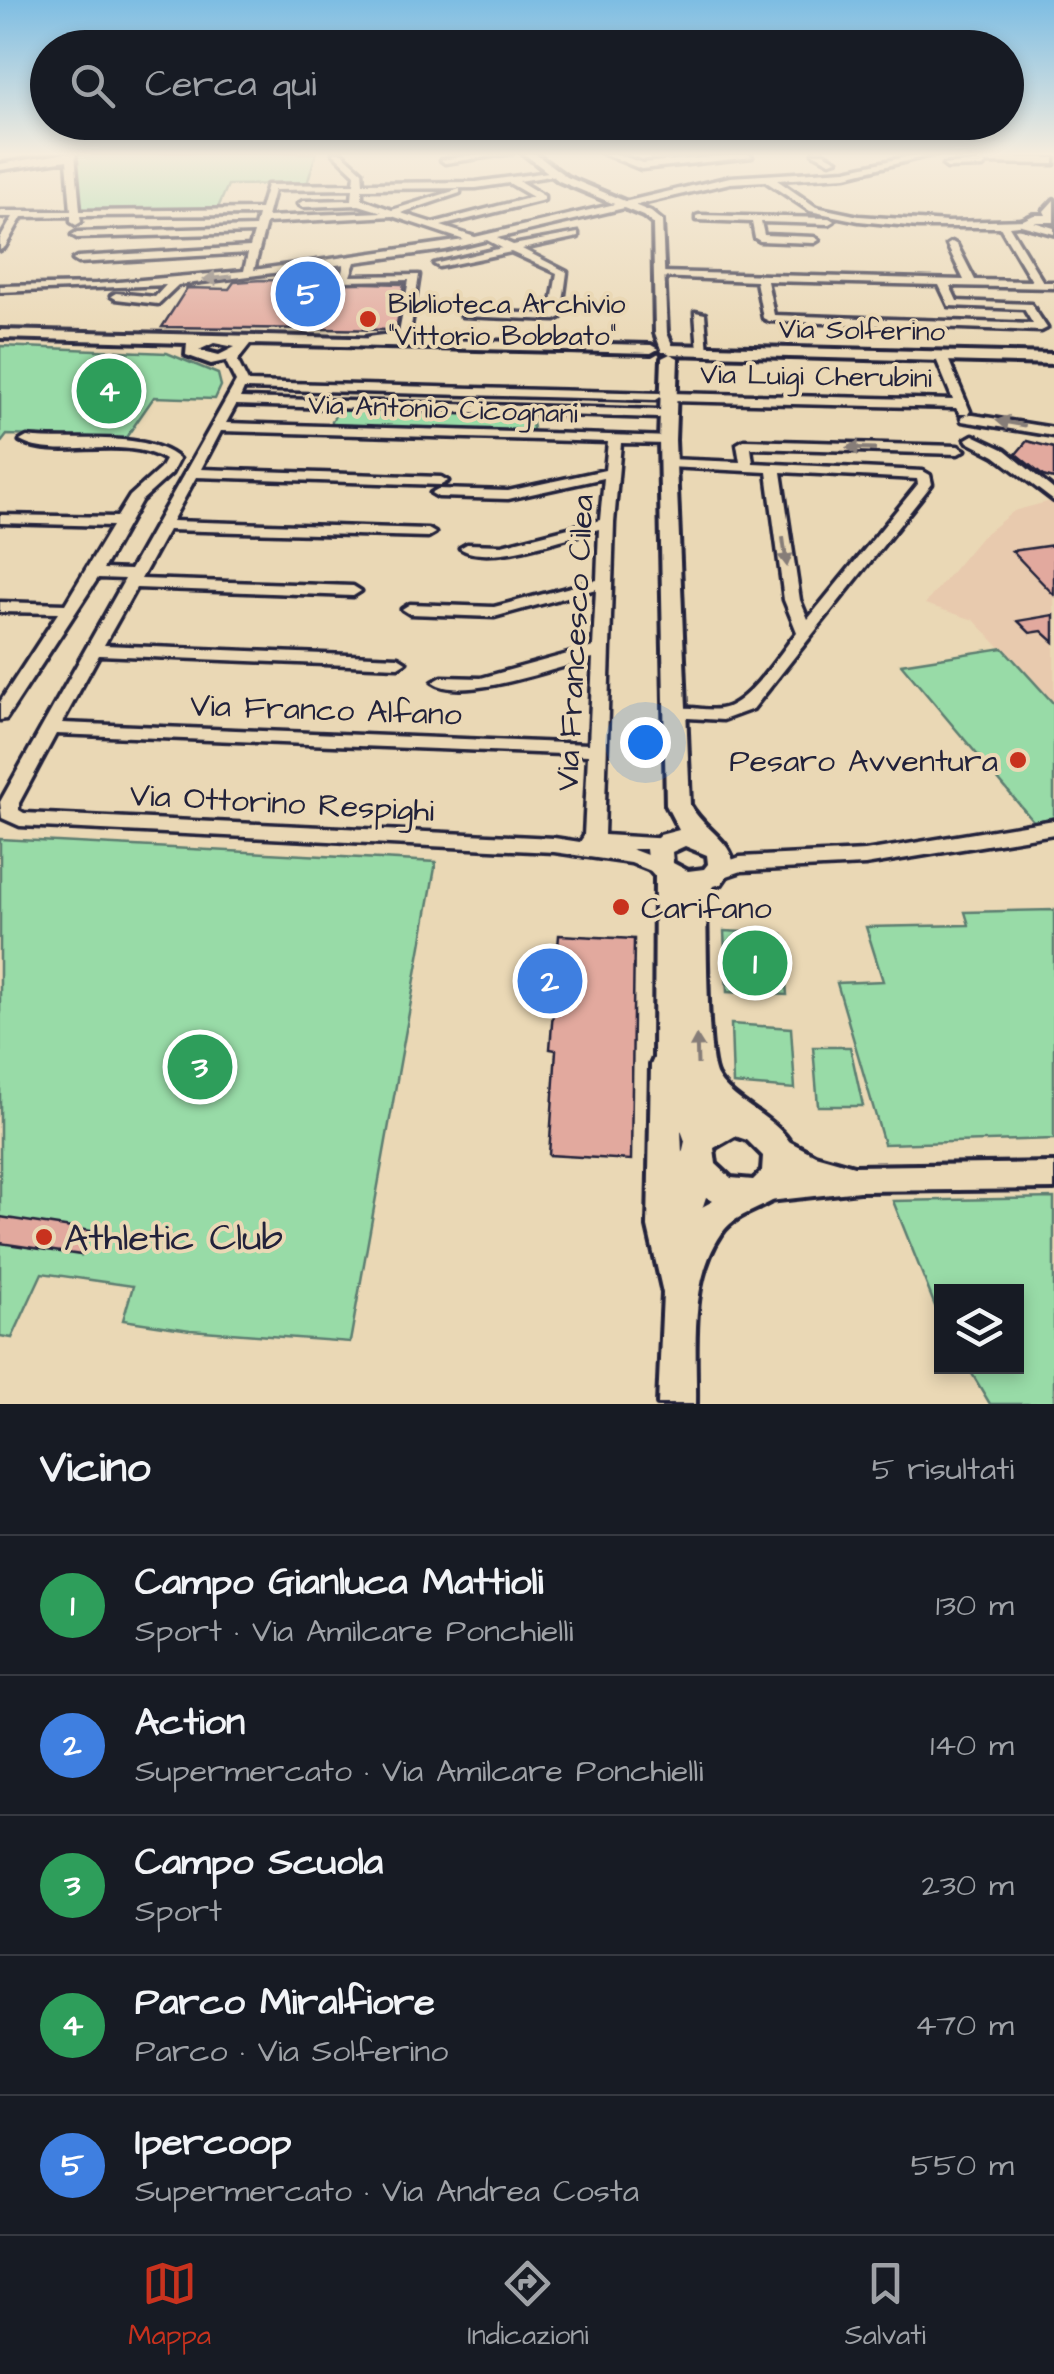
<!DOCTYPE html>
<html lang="it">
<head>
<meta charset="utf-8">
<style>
  :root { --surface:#171b24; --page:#20242c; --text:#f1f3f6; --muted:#9ea1a6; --line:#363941; --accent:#c8321e }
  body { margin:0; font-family:"Architects Daughter",sans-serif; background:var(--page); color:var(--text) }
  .controls { position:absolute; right:30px; bottom:30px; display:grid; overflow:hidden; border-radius:0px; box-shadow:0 5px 15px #0003 }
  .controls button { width:90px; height:90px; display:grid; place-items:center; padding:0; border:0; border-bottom:2px solid var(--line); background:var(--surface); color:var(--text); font:50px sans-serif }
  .you { position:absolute; left:645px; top:742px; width:35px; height:35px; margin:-25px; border:8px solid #fff; border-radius:50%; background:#1a73e8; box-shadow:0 0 0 15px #1a73e833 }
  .badge { display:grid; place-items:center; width:65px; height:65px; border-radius:50%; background:var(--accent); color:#fff; font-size:32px; font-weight:700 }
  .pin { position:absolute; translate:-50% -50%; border:5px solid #fff; box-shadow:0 2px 10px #0006 }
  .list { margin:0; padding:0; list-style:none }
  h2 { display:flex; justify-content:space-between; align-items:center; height:130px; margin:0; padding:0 40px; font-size:42px }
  h2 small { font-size:32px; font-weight:400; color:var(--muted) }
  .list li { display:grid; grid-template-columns:65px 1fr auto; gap:30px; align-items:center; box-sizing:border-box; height:140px; padding:0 40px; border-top:2px solid var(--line) }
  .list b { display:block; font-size:38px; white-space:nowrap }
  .list p { margin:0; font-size:32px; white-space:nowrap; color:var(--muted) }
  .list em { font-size:32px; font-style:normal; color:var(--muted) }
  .icon { flex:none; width:55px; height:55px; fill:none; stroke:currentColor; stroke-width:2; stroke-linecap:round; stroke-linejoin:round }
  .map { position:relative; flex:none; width:1054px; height:1404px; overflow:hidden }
  .search { position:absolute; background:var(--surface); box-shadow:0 5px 15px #0003; left:30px; right:30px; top:30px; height:110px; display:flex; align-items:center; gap:25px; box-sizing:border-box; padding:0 35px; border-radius:55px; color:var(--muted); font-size:38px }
  .sheet { height:830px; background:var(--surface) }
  nav { display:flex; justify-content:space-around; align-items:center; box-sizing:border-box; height:140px; border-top:2px solid var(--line); background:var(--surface); font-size:28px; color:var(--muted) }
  nav a { display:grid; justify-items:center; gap:5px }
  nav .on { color:var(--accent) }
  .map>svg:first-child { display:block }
</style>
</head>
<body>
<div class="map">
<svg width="1054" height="1404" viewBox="0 0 1054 1404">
  <rect width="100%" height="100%" fill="#ead8b5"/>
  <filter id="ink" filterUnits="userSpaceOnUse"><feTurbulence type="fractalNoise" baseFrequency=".01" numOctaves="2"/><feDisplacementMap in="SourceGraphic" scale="20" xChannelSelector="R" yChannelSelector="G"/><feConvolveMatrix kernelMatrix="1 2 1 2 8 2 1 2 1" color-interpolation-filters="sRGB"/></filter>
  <g filter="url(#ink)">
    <polygon fill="#e8caae" points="1054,500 1054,704 974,620 925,604 981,537 1014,511"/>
    <g fill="#98dba7" stroke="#5d7e71" stroke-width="2.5">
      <polygon points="75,153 316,153 307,184 228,185 217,210 85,213 79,210"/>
      <polygon points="0,346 167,353 218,374 221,386 215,399 154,397 125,439 7,435 0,444"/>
      <polygon points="339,407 530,412 534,434 329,428"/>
      <polygon points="1003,648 1054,704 1054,817 1034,822 901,664"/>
      <polygon points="0,839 436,862 350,1342 190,1330 123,1320 133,1286 42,1273 12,1338 0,1336"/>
      <polygon points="1054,910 1054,1139 884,1144 837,983 883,981 866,927 969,925 965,912"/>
      <polygon points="724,931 782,934 787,995 727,992"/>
      <polygon points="731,1024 791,1028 795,1089 733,1084"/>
      <polygon points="813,1047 850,1047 863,1106 818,1106"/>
      <polygon points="1054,1198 1054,1404 990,1404 968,1367 1016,1366 1016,1292 942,1292 941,1321 893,1201"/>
    </g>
    <g fill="#e2a99e" stroke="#22223b" stroke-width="2.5">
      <polygon points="262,280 404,284 396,330 162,327 187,288 229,289 234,282"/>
      <polygon points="1027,441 1054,448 1054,479 1043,476 1016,454"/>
      <polygon points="1054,545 1054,595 1012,551"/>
      <polygon points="1054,615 1054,642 1042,631 1030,633 1018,621"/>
      <polygon points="559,935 634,939 631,1160 549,1155 556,1050 550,1049"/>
      <polygon points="0,1217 91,1231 81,1255 0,1243"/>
    </g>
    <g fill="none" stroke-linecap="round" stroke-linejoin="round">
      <g stroke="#22223b" stroke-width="7">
        <g id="minor">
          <path d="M 67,153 L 75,153 L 80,211 L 260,209 L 267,185 L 354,184 L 355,174 L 333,153 L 342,153 L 362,171 L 363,183 L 476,182 L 556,171 L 556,175 L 519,181 L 544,196 L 544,200 L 441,226 L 475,237 L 730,177 L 846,170 L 924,153 L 939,153 L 846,176 L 777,180 L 816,207 L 859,216 L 948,222 L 1028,220 L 1028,224 L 1009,226 L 1043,282 L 1054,282 L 1054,288 L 950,286 L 957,301 L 1031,304 L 1047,328 L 1041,331 L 769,321 L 763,318 L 756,281 L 657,277 L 657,273 L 661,272 L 964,280 L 947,245 L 952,242 L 957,245 L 975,280 L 1032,281 L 1000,227 L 918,227 L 859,221 L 810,211 L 765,181 L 730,183 L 497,238 L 513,245 L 578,233 L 578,237 L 522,249 L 567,272 L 561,317 L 555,320 L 462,316 L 460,314 L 466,311 L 550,314 L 557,273 L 511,252 L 439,267 L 434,264 L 502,248 L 487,240 L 445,250 L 355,262 L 350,276 L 419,275 L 410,333 L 443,339 L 443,343 L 439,344 L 404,339 L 367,341 L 367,337 L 399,333 L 409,280 L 340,281 L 344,264 L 178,285 L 158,304 L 116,299 L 111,296 L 116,293 L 155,297 L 166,285 L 0,292 L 0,286 L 96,284 L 244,271 L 248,253 L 78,263 L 73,260 L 78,257 L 250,247 L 254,233 L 77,238 L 72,235 L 77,232 L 255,227 L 258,215 L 80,216 L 81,222 L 76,225 L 71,222 L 71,216 L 22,217 L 5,247 L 0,250 L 0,239 L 13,217 L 0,217 L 0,211 L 71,211 L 67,160 L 0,170 L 0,164 ZM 509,183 L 533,197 L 433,223 L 401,213 L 460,193 L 460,189 L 392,210 L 362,199 L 362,189 L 476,188 ZM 353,189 L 352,200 L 303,201 L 298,204 L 303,207 L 359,205 L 382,212 L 267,217 L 274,190 ZM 392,216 L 464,240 L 254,270 L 266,223 ZM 767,281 L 939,285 L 949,306 L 1024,309 L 1033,324 L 774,315 Z"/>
          <polygon points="485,153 512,153 445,163 441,160"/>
          <polygon points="602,153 614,153 642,163 748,154 752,157 641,169"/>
          <polygon points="813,153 824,153 837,160 830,162"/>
          <polygon points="979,157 1054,158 1054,164 986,163 983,167 947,168 943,165 976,162"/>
          <polygon points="699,215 829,218 834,221 829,224 761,222 764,235 814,237 819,240 814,243 760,241 755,238 752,222 696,220 696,216"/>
          <polygon points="695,312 705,314 708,353 698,351"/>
          <path d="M 234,352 L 240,356 L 238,362 L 248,382 L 660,393 L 662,396 L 656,400 L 244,389 L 240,398 L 659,410 L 665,414 L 659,418 L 236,405 L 226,423 L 672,437 L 672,443 L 667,444 L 621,443 L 614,523 L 604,835 L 670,839 L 673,844 L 670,849 L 631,849 L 668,863 L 671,868 L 668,873 L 661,875 L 631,863 L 554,852 L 20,826 L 2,818 L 0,802 L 125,579 L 98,578 L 6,719 L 0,720 L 0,702 L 58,613 L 0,612 L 0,602 L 65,604 L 112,526 L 0,523 L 0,515 L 117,517 L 130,496 L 160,469 L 165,460 C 123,434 56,462 20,441 L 27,437 C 71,443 145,429 179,459 L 171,474 L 141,501 L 103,569 L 130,570 L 236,382 L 226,362 L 230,354 ZM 221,431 L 608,442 L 605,470 L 508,491 L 438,489 L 431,493 L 438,497 L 508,499 L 604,478 L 600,520 L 502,545 L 467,544 L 460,548 C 487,567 567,537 599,529 L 597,580 L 494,607 L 410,604 L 402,609 L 410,614 L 494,617 L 596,589 L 593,647 L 481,678 L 442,677 L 433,682 C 461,703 559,667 593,658 L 589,744 L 62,723 L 99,655 L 398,667 L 406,662 L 398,657 L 104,645 L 136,588 L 353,596 L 361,591 L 353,586 L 141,579 L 168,530 L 428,537 L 435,533 L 428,529 L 172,521 L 196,477 L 441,485 L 448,481 L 441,477 L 201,469 ZM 56,734 L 588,755 L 584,836 L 580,842 L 554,838 L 24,813 L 19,810 L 19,803 Z"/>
          <polygon points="943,357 949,361 970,411 968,414 960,414 956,408 670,401 664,397 670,393 953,400 937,361"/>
          <polygon points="967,414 1054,428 1054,436 962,421 961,418"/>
          <polygon points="973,435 1005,450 1054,490 1054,501 995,456 968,442 966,439"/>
          <path d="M 744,440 L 958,446 L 965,450 L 958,454 L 751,448 L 753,463 L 923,471 L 930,475 L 932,484 L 753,709 L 723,720 L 670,717 L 667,713 C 682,702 703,712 720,709 C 748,705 779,654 797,632 L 784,600 L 767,472 L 668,467 L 661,463 L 668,459 L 740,462 L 737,444 ZM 781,472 L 917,479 L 918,484 L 808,619 L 800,600 Z"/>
          <polygon points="1054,820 1054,834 865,865 742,871 718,879 711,877 708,872 711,867 740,857 865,851"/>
        </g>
      </g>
      <g stroke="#22223b" stroke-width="8">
        <g id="tertiary">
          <polygon points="523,153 534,153 567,177 651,212 662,221 667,333 674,349 672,352 662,352 655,333 653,224 643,216 559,181"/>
          <polygon points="1054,200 1054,222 1034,222 1054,228 1054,234 1021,225 1021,221 1034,215 1046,215 1044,211"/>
          <polygon points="777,1135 815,1155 854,1166 1054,1163 1054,1189 859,1191 769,1201 759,1197 754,1188 759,1179 794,1172 767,1156 763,1147 767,1138"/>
        </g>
      </g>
      <g stroke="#22223b" stroke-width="8">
        <g id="secondary">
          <path d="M 0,330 L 651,345 L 658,349 L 651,353 L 250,344 L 239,358 L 211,364 L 186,355 L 187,343 L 0,338 ZM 214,343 L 235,347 L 219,355 L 199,350 Z"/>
          <path d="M 668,345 L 1054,354 L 1054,364 L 670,354 L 678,358 L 675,440 L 690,805 C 705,831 730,839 734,865 L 721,884 L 714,886 L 706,901 C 707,932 706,1057 717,1076 C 735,1109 805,1126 795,1171 C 786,1210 741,1205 722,1233 C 688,1282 697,1348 696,1404 L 658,1404 L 663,1293 L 648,1227 L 651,1065 L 654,1058 L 655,876 L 648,868 L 646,849 L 660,835 L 679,830 L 666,805 L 659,440 L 662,358 L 670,354 L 661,349 ZM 685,846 L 707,855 L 708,864 L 704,869 L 688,871 L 673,863 L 672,852 ZM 681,1130 L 685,1141 L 682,1154 ZM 735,1136 L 747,1140 L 763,1156 L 762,1171 L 753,1180 L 731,1178 L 716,1164 L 714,1148 ZM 706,1197 L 713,1201 L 702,1207 L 703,1206 Z"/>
        </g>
      </g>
      <use href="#minor" fill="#ead8b5" fill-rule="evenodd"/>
      <use href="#tertiary" fill="#ead8b5" fill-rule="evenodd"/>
      <use href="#secondary" fill="#ead8b5" fill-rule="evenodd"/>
    </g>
    <defs><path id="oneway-solid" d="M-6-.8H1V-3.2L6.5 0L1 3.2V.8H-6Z" transform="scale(2.5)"/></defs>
    <g fill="#867d78">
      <use href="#oneway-solid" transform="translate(218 278) rotate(173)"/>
      <use href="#oneway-solid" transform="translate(1011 423) rotate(-170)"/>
      <use href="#oneway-solid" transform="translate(861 448) rotate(-178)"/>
      <use href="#oneway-solid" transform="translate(785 552) rotate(82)"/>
      <use href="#oneway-solid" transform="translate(697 1050) rotate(-92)"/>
    </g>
  </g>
  <linearGradient id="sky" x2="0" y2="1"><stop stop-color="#7dbde3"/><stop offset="0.44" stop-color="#f6edde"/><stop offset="1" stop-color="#f6edde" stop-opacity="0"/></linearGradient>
  <rect width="1054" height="350" fill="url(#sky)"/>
  <g fill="#c8321e" stroke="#ead8b5" stroke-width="4">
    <circle cx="368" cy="319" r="10"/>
    <circle cx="1018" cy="760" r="10"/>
    <circle cx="621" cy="907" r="10"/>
    <circle cx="44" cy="1237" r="10"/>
  </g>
  <g text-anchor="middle" stroke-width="8" stroke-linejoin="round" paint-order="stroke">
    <g font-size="28" fill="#22223b" stroke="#ead8b5" text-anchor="start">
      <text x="388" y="313">Biblioteca Archivio<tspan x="388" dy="32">"Vittorio Bobbato"</tspan></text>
    </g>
    <g font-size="28" fill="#22223b" stroke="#ead8b5">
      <text transform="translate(862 329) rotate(1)" y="10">Via Solferino</text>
      <text transform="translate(816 375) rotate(1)" y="10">Via Luigi Cherubini</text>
      <text transform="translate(443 408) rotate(2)" y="10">Via Antonio Cicognani</text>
    </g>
    <g font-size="32" fill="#22223b" stroke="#ead8b5">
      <text transform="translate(574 643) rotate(-87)" y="11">Via Francesco Cilea</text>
      <text transform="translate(326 709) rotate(2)" y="11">Via Franco Alfano</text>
      <text transform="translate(282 802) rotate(3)" y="11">Via Ottorino Respighi</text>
    </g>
    <g font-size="32" fill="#22223b" stroke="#ead8b5" text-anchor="end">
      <text x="998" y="771">Pesaro Avventura</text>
      <text x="641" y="918" text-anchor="start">Carifano</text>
    </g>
    <g font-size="38" fill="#22223b" stroke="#ead8b5" text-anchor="start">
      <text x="64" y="1250">Athletic Club</text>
    </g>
  </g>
</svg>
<div class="controls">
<button><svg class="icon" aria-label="layers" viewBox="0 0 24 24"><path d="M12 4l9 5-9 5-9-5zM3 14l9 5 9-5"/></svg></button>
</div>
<div class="you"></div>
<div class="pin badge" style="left:755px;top:963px;background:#2e9e5b">1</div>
<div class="pin badge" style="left:550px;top:981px;background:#3f7fe0">2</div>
<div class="pin badge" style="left:200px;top:1067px;background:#2e9e5b">3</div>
<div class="pin badge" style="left:109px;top:391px;background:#2e9e5b">4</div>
<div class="pin badge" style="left:308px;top:294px;background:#3f7fe0">5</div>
<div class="search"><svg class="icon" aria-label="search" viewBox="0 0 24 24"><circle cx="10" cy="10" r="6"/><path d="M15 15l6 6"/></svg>Cerca qui</div>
</div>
<section class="sheet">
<h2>Vicino<small>5 risultati</small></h2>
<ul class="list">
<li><span class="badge" style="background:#2e9e5b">1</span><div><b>Campo Gianluca Mattioli</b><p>Sport · Via Amilcare Ponchielli</p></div><em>130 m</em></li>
<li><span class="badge" style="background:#3f7fe0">2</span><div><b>Action</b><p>Supermercato · Via Amilcare Ponchielli</p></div><em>140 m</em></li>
<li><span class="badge" style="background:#2e9e5b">3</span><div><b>Campo Scuola</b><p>Sport</p></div><em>230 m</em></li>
<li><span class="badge" style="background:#2e9e5b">4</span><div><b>Parco Miralfiore</b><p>Parco · Via Solferino</p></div><em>470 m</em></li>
<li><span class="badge" style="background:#3f7fe0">5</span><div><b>Ipercoop</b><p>Supermercato · Via Andrea Costa</p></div><em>550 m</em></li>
</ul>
</section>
<nav>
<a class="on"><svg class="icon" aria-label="map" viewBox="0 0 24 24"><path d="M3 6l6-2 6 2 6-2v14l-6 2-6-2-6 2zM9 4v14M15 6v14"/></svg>Mappa</a>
<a><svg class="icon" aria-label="directions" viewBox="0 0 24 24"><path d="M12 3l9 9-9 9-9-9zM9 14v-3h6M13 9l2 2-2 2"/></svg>Indicazioni</a>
<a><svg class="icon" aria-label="saved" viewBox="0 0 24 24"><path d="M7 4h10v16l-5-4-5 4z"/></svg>Salvati</a>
</nav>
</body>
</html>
